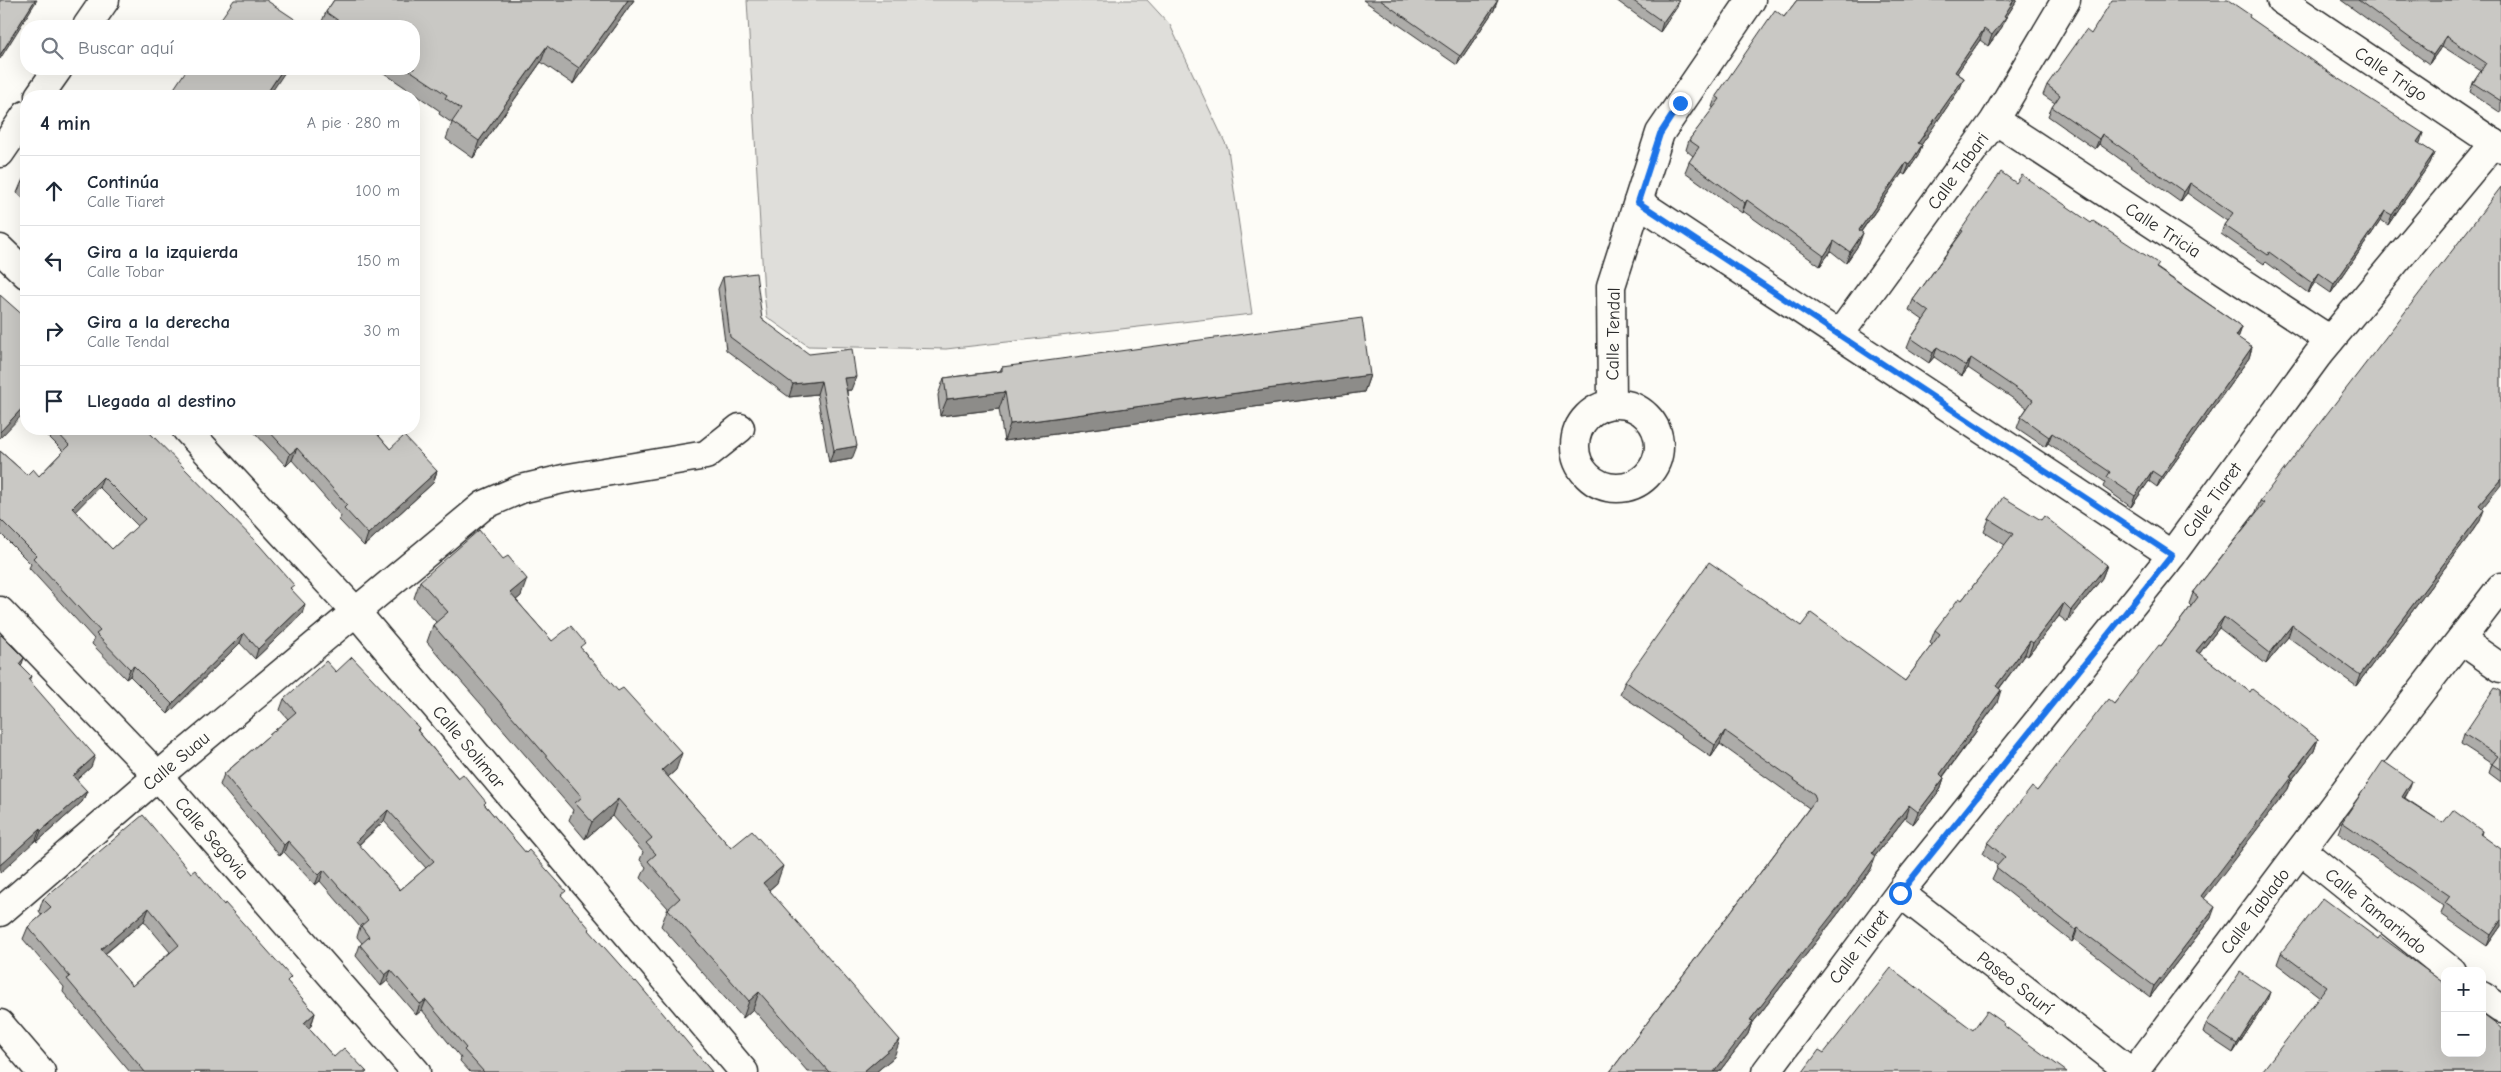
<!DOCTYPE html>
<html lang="es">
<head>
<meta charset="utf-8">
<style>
  :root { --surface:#fff; --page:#f2f2f3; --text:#1f2937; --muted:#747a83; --line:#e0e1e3 }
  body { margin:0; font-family:"Comic Neue",sans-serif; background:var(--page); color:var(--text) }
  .controls { position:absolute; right:15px; bottom:15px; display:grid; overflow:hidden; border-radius:10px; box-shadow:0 5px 20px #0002 }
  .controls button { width:45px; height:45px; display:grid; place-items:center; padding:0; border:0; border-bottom:1px solid var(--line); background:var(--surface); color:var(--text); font:25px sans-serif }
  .stop { position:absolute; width:15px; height:15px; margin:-11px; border:4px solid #1a73e8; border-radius:50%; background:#fff }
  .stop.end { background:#1a73e8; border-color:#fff; box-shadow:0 1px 5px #0008 }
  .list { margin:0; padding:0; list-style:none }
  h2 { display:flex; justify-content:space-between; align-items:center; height:65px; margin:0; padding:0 20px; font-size:21px }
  h2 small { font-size:16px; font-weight:400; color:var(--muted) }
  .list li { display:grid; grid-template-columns:32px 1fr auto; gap:15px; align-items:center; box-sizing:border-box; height:70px; padding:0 20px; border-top:1px solid var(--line) }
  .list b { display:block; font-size:19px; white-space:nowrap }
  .list p { margin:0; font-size:16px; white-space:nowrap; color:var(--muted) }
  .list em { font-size:16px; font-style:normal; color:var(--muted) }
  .icon { flex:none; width:28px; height:28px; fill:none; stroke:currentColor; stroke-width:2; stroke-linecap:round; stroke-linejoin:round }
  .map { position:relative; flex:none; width:2501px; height:1072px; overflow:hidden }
  .search { position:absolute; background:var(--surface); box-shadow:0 5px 20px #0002; left:20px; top:20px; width:400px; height:55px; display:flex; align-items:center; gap:12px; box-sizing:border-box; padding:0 18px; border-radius:20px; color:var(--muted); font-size:19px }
  .panel { position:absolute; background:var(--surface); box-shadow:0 5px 20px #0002; left:20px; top:90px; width:400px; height:345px; border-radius:20px }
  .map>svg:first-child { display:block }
</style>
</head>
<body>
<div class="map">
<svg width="2501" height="1072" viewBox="0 0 2501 1072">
  <rect width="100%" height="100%" fill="#fdfcf7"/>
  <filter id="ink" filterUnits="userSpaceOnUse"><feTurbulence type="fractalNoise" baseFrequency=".02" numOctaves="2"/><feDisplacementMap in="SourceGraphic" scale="10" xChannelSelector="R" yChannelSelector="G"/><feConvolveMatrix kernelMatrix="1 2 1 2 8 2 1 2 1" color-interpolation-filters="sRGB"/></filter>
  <g filter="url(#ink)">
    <polygon fill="#dfdeda" stroke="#858482" points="747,0 1147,0 1170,25 1228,149 1252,314 946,349 808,346 767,317 764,294"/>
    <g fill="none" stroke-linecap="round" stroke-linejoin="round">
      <g stroke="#2b2b2b" stroke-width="31">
        <g id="street">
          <polyline points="2281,0 2501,148"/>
          <polyline points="87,26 105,0"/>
          <polyline points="39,96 58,69"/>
          <polyline points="1995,120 2330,340"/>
          <polyline points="0,153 26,115"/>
          <polyline points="1638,202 2172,555"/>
          <polyline points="0,249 26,274"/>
          <polyline points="1839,335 1995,120 2066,0"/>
          <polyline points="1612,404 1611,286 1660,133 1751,0"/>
          <circle cx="1617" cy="446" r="42"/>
          <polyline points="186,429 356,612 744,1072"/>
          <polyline points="0,611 158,776 416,1072"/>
          <polyline points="2461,640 2501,668"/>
          <polyline points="2301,850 2451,971"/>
          <polyline points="1900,893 2131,1072"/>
          <polyline points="0,912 158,776 484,505 521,489 563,479 706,455 740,428"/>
          <polyline points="2482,996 2501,1009"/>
          <polyline points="0,1024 41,1072"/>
          <polyline points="1766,1072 1908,882 2165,564 2317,356 2494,143"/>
          <polyline points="2134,1072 2375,751 2501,587"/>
        </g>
      </g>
      <use href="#street" stroke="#fdfcf7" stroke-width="28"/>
    </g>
    <g fill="#adaca9" stroke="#2b2b2b" fill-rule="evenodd">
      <polygon points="334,0 634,0 573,84 541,62 473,158 446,139 452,123 439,114 440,111 378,69 414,69 414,26 320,26 326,12"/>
      <polygon points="1363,0 1497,0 1494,10 1457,65"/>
      <polygon points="1616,0 1679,0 1677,7 1660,32"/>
      <polygon points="1797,0 2017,0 2005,19 2002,27 1988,46 1980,40 1957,73 1964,78 1960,88 1921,145 1922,145 1918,156 1905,175 1902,173 1861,232 1859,244 1846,263 1831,251 1820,266 1743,211 1742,213 1685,172 1689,162 1693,156 1686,150 1689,140 1714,108 1712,107 1716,96 1784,17"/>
      <polygon points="2341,0 2501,0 2501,113 2470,92 2473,83 2481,71 2442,46 2429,64"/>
      <polygon points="2250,18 2419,144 2434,153 2430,163 2388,225 2381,220 2331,293 2315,282 2308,293 2266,262 2264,264 2221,234 2224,225 2227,221 2187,193 2180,202 2099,144 2095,149 2048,116 2052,107 2055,103 2043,95 2047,85 2091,34"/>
      <polygon points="26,175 26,201 17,193 22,181"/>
      <polygon points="2016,183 2157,268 2242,327 2238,338 2252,347 2249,358 2157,487 2149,481 2131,507 2103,487 2105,482 2048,443 2045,447 2017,428 2021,417 2027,408 1968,368 1962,376 1934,357 1929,363 1907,348 1911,338 1923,320 1909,310 1913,300 1958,237 1961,230"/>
      <polygon points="723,277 762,319 851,390 847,390 852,459 829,463 817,394 789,397 726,350 718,289"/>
      <polygon points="1002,367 1370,375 1364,392 1004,441 999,409 940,416 938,395 944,378 1000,371"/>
      <path d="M 41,429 L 150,429 L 149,432 L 292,590 L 302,614 L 255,659 L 240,643 L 168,714 L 130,676 L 126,679 L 92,644 L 94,639 L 29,568 L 31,564 L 0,533 L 0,451 L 27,475 L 39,476 L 63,451 ZM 99,487 L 138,526 L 112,549 L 75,511 Z"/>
      <polygon points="254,429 373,429 390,449 437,471 433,483 364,546 339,520 341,516 292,460 286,466 253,431"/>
      <polygon points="2260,501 2482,508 2480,521 2356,686 2288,637 2266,664 2219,628 2199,654 2250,692 2318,739 2314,751 2291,781 2288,789 2204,898 2211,918 2150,997 2074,939 2072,942 1992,879 1998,866 1983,854 1988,843 2037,791 2114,704 2161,646 2191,606 2189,604 2193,593 2256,512"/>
      <polygon points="1989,519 2107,565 2102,578 2067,622 2059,616 2028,656 2025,654 1999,689 1997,703 1943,777 1944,778 1940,790 1913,824 1905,818 1875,856 1871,869 1841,910 1751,1025 1748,1034 1719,1072 1610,1072 1809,808 1720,744 1711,757 1620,694 1625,681 1801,626 1905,681 1932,645 1930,643 1935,630 1962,600 2005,545 1984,532"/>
      <polygon points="420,581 521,596 516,600 552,641 583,650 676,770 668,777 731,848 777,883 769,890 894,1057 876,1072 808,1072 753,1009 743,1018 661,926 668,908 641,878 646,867 640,860 643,852 612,816 585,839 569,820 573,810 427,642 433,625 436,622 414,598"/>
      <polygon points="21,666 31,676 29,681 91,767 76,780 87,791 82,802 37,842 36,840"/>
      <path d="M 336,672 L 419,728 L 418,731 L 458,778 L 485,805 L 563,898 L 589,931 L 712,1072 L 470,1072 L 460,1061 L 461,1058 L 422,1010 L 416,1015 L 387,981 L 381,986 L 356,956 L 360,945 L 362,943 L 357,937 L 360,927 L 320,881 L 315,885 L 284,852 L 280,856 L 220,785 L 224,774 L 288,719 L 280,710 L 284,699 ZM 384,821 L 426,868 L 400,890 L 359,845 Z"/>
      <polygon points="2501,691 2501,782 2489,773 2492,764 2461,744 2464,734"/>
      <polygon points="2408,792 2405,798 2443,823 2482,831 2481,835 2501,926 2487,946 2441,914 2444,906 2338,833 2342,822"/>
      <path d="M 191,873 L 315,1013 L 311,1026 L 308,1028 L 334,1057 L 367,1072 L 130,1072 L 63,992 L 64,987 L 23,939 L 28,927 L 42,915 L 39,911 L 43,899 ZM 144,921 L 170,952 L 132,986 L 105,954 Z"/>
      <polygon points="2378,939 2501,1072 2263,1072 2320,997 2277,964 2281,953"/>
      <polygon points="2267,1001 2233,1053 2203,1033 2206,1024"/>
    </g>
    <g fill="#8d8c89" stroke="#2b2b2b">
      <polygon points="35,0 37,0 0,59 0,55"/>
      <polygon points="628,0 634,0 573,84 579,68"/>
      <polygon points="1498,0 1494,10 1457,65 1460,56"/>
      <polygon points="1679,0 1677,7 1660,32 1663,22"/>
      <polygon points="2014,0 2017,0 2005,19 2002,27 1988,46 1992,35"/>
      <polygon points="1984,29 1980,40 1951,82 1955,72"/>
      <polygon points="2446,36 2442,46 2429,64 2433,55"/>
      <polygon points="547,46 541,62 473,158 479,141"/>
      <polygon points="283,69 287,69 269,96 265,96"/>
      <polygon points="1964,78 1960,88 1915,154 1918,143"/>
      <polygon points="2423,133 2420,143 2414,152 2417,142"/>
      <polygon points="2102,134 2099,144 2095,149 2099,139"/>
      <polygon points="1922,145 1918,156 1905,175 1909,165"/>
      <polygon points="2434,153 2430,163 2388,225 2392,215"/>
      <polygon points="1906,163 1902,173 1855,240 1859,230"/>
      <polygon points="2190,183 2187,193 2180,202 2184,192"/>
      <polygon points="1747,200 1743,211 1742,213 1745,203"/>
      <polygon points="2385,211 2381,220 2331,293 2334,284"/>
      <polygon points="1863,233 1859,244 1846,263 1850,252"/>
      <polygon points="1834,241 1831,251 1820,266 1824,256"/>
      <polygon points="2319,273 2315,282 2308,293 2312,283"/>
      <polygon points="2242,327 2238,338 2236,336"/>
      <polygon points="1937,347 1934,357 1929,363 1933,353"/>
      <polygon points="2252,347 2249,358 2157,487 2161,477"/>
      <polygon points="1971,358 1968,368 1962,376 1966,366"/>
      <polygon points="1370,375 1364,392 1004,441 1010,424"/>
      <polygon points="856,377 851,390 840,391 844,378"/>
      <polygon points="821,381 817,394 789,397 793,384"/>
      <polygon points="1005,392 999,409 940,416 947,399"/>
      <polygon points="26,404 26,408 25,412 0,438 0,432"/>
      <polygon points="2052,433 2048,443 2045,447 2049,437"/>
      <polygon points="857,446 852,459 829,463 834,450"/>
      <polygon points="297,448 292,460 286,466 290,454"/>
      <polygon points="437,471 433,483 364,546 368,534"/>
      <polygon points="2152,471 2149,481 2131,507 2135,496"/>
      <polygon points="103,477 99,487 69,518 72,508"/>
      <polygon points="2501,479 2501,485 2475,517 2479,505"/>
      <polygon points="2484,510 2480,521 2356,686 2360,675"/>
      <polygon points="2107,565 2102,578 2067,622 2071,610"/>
      <polygon points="527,579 521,596 504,610 510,593"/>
      <polygon points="2064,603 2059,616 2028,656 2033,643"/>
      <polygon points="305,604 302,614 255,659 258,649"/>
      <polygon points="2224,617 2219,628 2192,663 2196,651"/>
      <polygon points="2292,625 2288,637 2266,664 2270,653"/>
      <polygon points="244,633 240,643 168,714 172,704"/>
      <polygon points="2030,641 2025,654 1991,699 1996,686"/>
      <polygon points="24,658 20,670 19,664"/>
      <polygon points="134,666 130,676 126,679 130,669"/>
      <polygon points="2001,690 1997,703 1935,787 1940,774"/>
      <polygon points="1725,731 1720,744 1711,757 1715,745"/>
      <polygon points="2318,739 2314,751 2291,781 2288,789 2197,908 2201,896"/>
      <polygon points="682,753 676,770 656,787 662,770"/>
      <polygon points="95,756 91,767 69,787 73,776"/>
      <polygon points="1944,778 1940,790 1913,824 1918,812"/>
      <polygon points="2412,781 2408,792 2398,808 2402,797"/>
      <polygon points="87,791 82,802 37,842 41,831"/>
      <polygon points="618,799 612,816 585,839 592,822"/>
      <polygon points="1909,805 1905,818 1867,866 1872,853"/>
      <polygon points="388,810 384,821 352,851 356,841"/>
      <polygon points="40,829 36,840 0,873 0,865"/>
      <polygon points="288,841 284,852 280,856 284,845"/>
      <polygon points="1876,856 1871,869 1841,910 1751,1025 1748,1034 1719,1072 1714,1072 1750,1020"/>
      <polygon points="783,866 777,883 757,900 763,883"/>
      <polygon points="324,870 320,881 315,885 319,875"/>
      <polygon points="2215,907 2211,918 2150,997 2154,986"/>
      <polygon points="149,908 144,921 96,961 101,949"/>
      <polygon points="2501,920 2501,926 2487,946 2491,935"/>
      <polygon points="2078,928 2074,939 2072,942 2076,930"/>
      <polygon points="391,970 387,981 381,986 385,975"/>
      <polygon points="759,992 753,1009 743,1018 749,1001"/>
      <polygon points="2270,992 2267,1001 2233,1053 2237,1044"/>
      <polygon points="426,1000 422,1010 416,1015 420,1004"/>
      <polygon points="315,1013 311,1026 299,1035 304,1023"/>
      <polygon points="900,1040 894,1057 876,1072 863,1072"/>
    </g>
    <g fill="#c9c8c4" stroke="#2b2b2b" fill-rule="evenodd">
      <polygon points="0,0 35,0 0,55"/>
      <polygon points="234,0 266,0 305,26 216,26"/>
      <polygon points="334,0 628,0 579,68 547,46 479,141 452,122 461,109 445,98 447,95 408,69 414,69 414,26 346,26 326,12"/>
      <polygon points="1380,0 1498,0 1460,56"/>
      <polygon points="1632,0 1679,0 1663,22"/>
      <polygon points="1797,0 2014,0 2004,16 2006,17 1992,35 1984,29 1955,72 1964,78 1918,143 1922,145 1909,165 1906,163 1859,230 1863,233 1850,252 1834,241 1824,256 1747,200 1745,203 1689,162 1699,147 1689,140 1720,99 1716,96 1775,10 1784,17"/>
      <polygon points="2112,0 2228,0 2250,15 2249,17 2334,76 2423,133 2417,142 2434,153 2392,215 2385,211 2334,284 2319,273 2312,283 2269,252 2268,255 2224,225 2233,213 2190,183 2184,192 2102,134 2099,139 2052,107 2060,95 2047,85 2086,30 2091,34"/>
      <polygon points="2358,0 2501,0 2501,101 2473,83 2486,63 2446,36 2433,55"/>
      <polygon points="187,69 283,69 265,96 169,96"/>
      <polygon points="2001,172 2016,183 2022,175 2091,223 2093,221 2159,264 2156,268 2242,327 2236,336 2252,347 2161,477 2152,471 2135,496 2107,477 2110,472 2052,433 2049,437 2021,417 2033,400 1971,358 1966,366 1937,347 1933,353 1911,338 1929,312 1913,300 1963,231 1961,230"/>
      <polygon points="26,175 26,185 22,181"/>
      <polygon points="2501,187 2501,479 2479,505 2484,510 2360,675 2292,625 2270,653 2224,617 2196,651 2250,692 2252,689 2318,739 2290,776 2292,777 2201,896 2215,907 2154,986 2078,928 2076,930 1996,867 2005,857 1988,843 2032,787 2037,791 2108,699 2114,704 2159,645 2161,646 2198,597 2193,593 2264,503 2260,501"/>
      <polygon points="756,273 762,319 809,354 852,349 856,377 844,378 857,446 834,450 821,381 793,384 730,337 723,277"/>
      <polygon points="0,295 26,318 26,404 0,432"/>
      <polygon points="1362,318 1370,375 1010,424 1005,392 947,399 944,378 1002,371 1002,367"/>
      <path d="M 54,429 L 150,429 L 148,431 L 260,546 L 294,585 L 290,588 L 305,604 L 258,649 L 244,633 L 172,704 L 134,666 L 130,669 L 96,634 L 100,631 L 33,558 L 36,555 L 0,519 L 0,451 L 27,475 L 33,469 L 39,476 L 69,445 ZM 103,477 L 145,519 L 112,549 L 72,508 Z"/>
      <polygon points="267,429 373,429 390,449 404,436 437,471 368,534 344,508 347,505 297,448 290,454"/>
      <polygon points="2003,497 2041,520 2044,516 2107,565 2071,610 2064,603 2033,643 2030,641 1996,686 2001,690 1940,774 1944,778 1918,812 1909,805 1872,853 1876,856 1846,897 1750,1020 1753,1021 1714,1072 1610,1072 1816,799 1814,794 1725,731 1715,745 1625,681 1709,562 1801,626 1811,613 1905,681 1940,634 1935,630 1959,598 1962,600 2013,534 1989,519"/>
      <polygon points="479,530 503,559 508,556 527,579 510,593 552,641 571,626 585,643 580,647 618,691 623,688 682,753 662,770 731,848 752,831 783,866 763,883 900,1040 863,1072 829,1072 759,992 749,1001 668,909 680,898 648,861 656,854 646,843 652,838 618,799 592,822 575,803 582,797 433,625 448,612 420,581"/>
      <polygon points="0,635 1,635 24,658 19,664 31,676 28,679 95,756 73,776 87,791 41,831 40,829 0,865"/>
      <path d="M 352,657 L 419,728 L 417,730 L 458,778 L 463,774 L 486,802 L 484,804 L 526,853 L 529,850 L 566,891 L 561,895 L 590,929 L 589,930 L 635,982 L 636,981 L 712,1072 L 484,1072 L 464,1050 L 466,1048 L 426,1000 L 420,1004 L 391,970 L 385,975 L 360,945 L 369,937 L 361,926 L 368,920 L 324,870 L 319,875 L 288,841 L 284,845 L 224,774 L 296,712 L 284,699 L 326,661 L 336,672 ZM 388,810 L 434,861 L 400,890 L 356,841 Z"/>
      <polygon points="2495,688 2501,691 2501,770 2492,764 2498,756 2464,734"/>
      <polygon points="2383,761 2412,781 2402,797 2443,823 2453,810 2482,831 2480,834 2501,849 2501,920 2491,935 2445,903 2450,896 2342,822"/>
      <path d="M 143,815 L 191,873 L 195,870 L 224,905 L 225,903 L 291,977 L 287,981 L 315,1013 L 304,1023 L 334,1057 L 344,1048 L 367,1072 L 145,1072 L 67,979 L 70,977 L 28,927 L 51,907 L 43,899 ZM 149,908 L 179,945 L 132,986 L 101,949 Z"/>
      <polygon points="2323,898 2378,939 2380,936 2445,984 2445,1053 2482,1053 2482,1014 2501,1028 2501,1072 2265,1072 2263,1070 2327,987 2281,953"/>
      <polygon points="1891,968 1973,1030 1987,1011 2004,1023 2003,1025 2067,1072 1803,1072 1819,1050 1824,1053"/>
      <polygon points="2240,972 2270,992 2237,1044 2206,1024"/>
    </g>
  </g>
  <g fill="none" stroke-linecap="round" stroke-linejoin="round" filter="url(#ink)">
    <polyline stroke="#1a73e8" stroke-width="6" points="1680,103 1660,134 1638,202 2172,555 1900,893"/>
  </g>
  <g text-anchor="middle" stroke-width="4" stroke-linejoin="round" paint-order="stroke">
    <g font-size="18" fill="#2b2b2b" stroke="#fdfcf7">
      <text transform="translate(2391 74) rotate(34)" y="6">Calle Trigo</text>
      <text transform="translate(1958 171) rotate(-54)" y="6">Calle Tabari</text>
      <text transform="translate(2163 230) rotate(33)" y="6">Calle Tricia</text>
      <text transform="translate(1613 334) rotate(-89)" y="6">Calle Tendal</text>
      <text transform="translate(2212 500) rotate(-54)" y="6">Calle Tiaret</text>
      <text transform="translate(469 747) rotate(50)" y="6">Calle Solimar</text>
      <text transform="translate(176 761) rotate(-40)" y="6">Calle Suau</text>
      <text transform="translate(212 838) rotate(49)" y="6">Calle Segovia</text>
      <text transform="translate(2255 911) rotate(-53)" y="6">Calle Tablado</text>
      <text transform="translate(2376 911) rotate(39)" y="6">Calle Tamarindo</text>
      <text transform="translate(1859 947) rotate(-53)" y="6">Calle Tiaret</text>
      <text transform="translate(2015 983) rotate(38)" y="6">Paseo Saurí</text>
    </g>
  </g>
</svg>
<div class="controls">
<button>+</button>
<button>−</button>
</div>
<div class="stop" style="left:1900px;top:893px"></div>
<div class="stop end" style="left:1680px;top:103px"></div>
<div class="search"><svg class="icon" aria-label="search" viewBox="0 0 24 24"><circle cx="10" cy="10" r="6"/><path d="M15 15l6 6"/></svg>Buscar aquí</div>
<section class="panel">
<h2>4 min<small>A pie · 280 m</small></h2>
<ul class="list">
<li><svg class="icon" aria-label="ahead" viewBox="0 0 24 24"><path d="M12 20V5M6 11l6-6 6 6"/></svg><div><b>Continúa</b><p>Calle Tiaret</p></div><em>100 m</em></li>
<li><svg class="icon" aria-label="left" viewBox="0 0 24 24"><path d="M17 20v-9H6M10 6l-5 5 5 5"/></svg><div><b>Gira a la izquierda</b><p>Calle Tobar</p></div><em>150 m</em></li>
<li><svg class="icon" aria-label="right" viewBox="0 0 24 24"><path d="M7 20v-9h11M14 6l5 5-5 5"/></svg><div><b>Gira a la derecha</b><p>Calle Tendal</p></div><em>30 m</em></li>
<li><svg class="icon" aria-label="arrive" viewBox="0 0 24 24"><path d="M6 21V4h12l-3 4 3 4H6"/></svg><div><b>Llegada al destino</b></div></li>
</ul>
</section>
</div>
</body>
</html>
